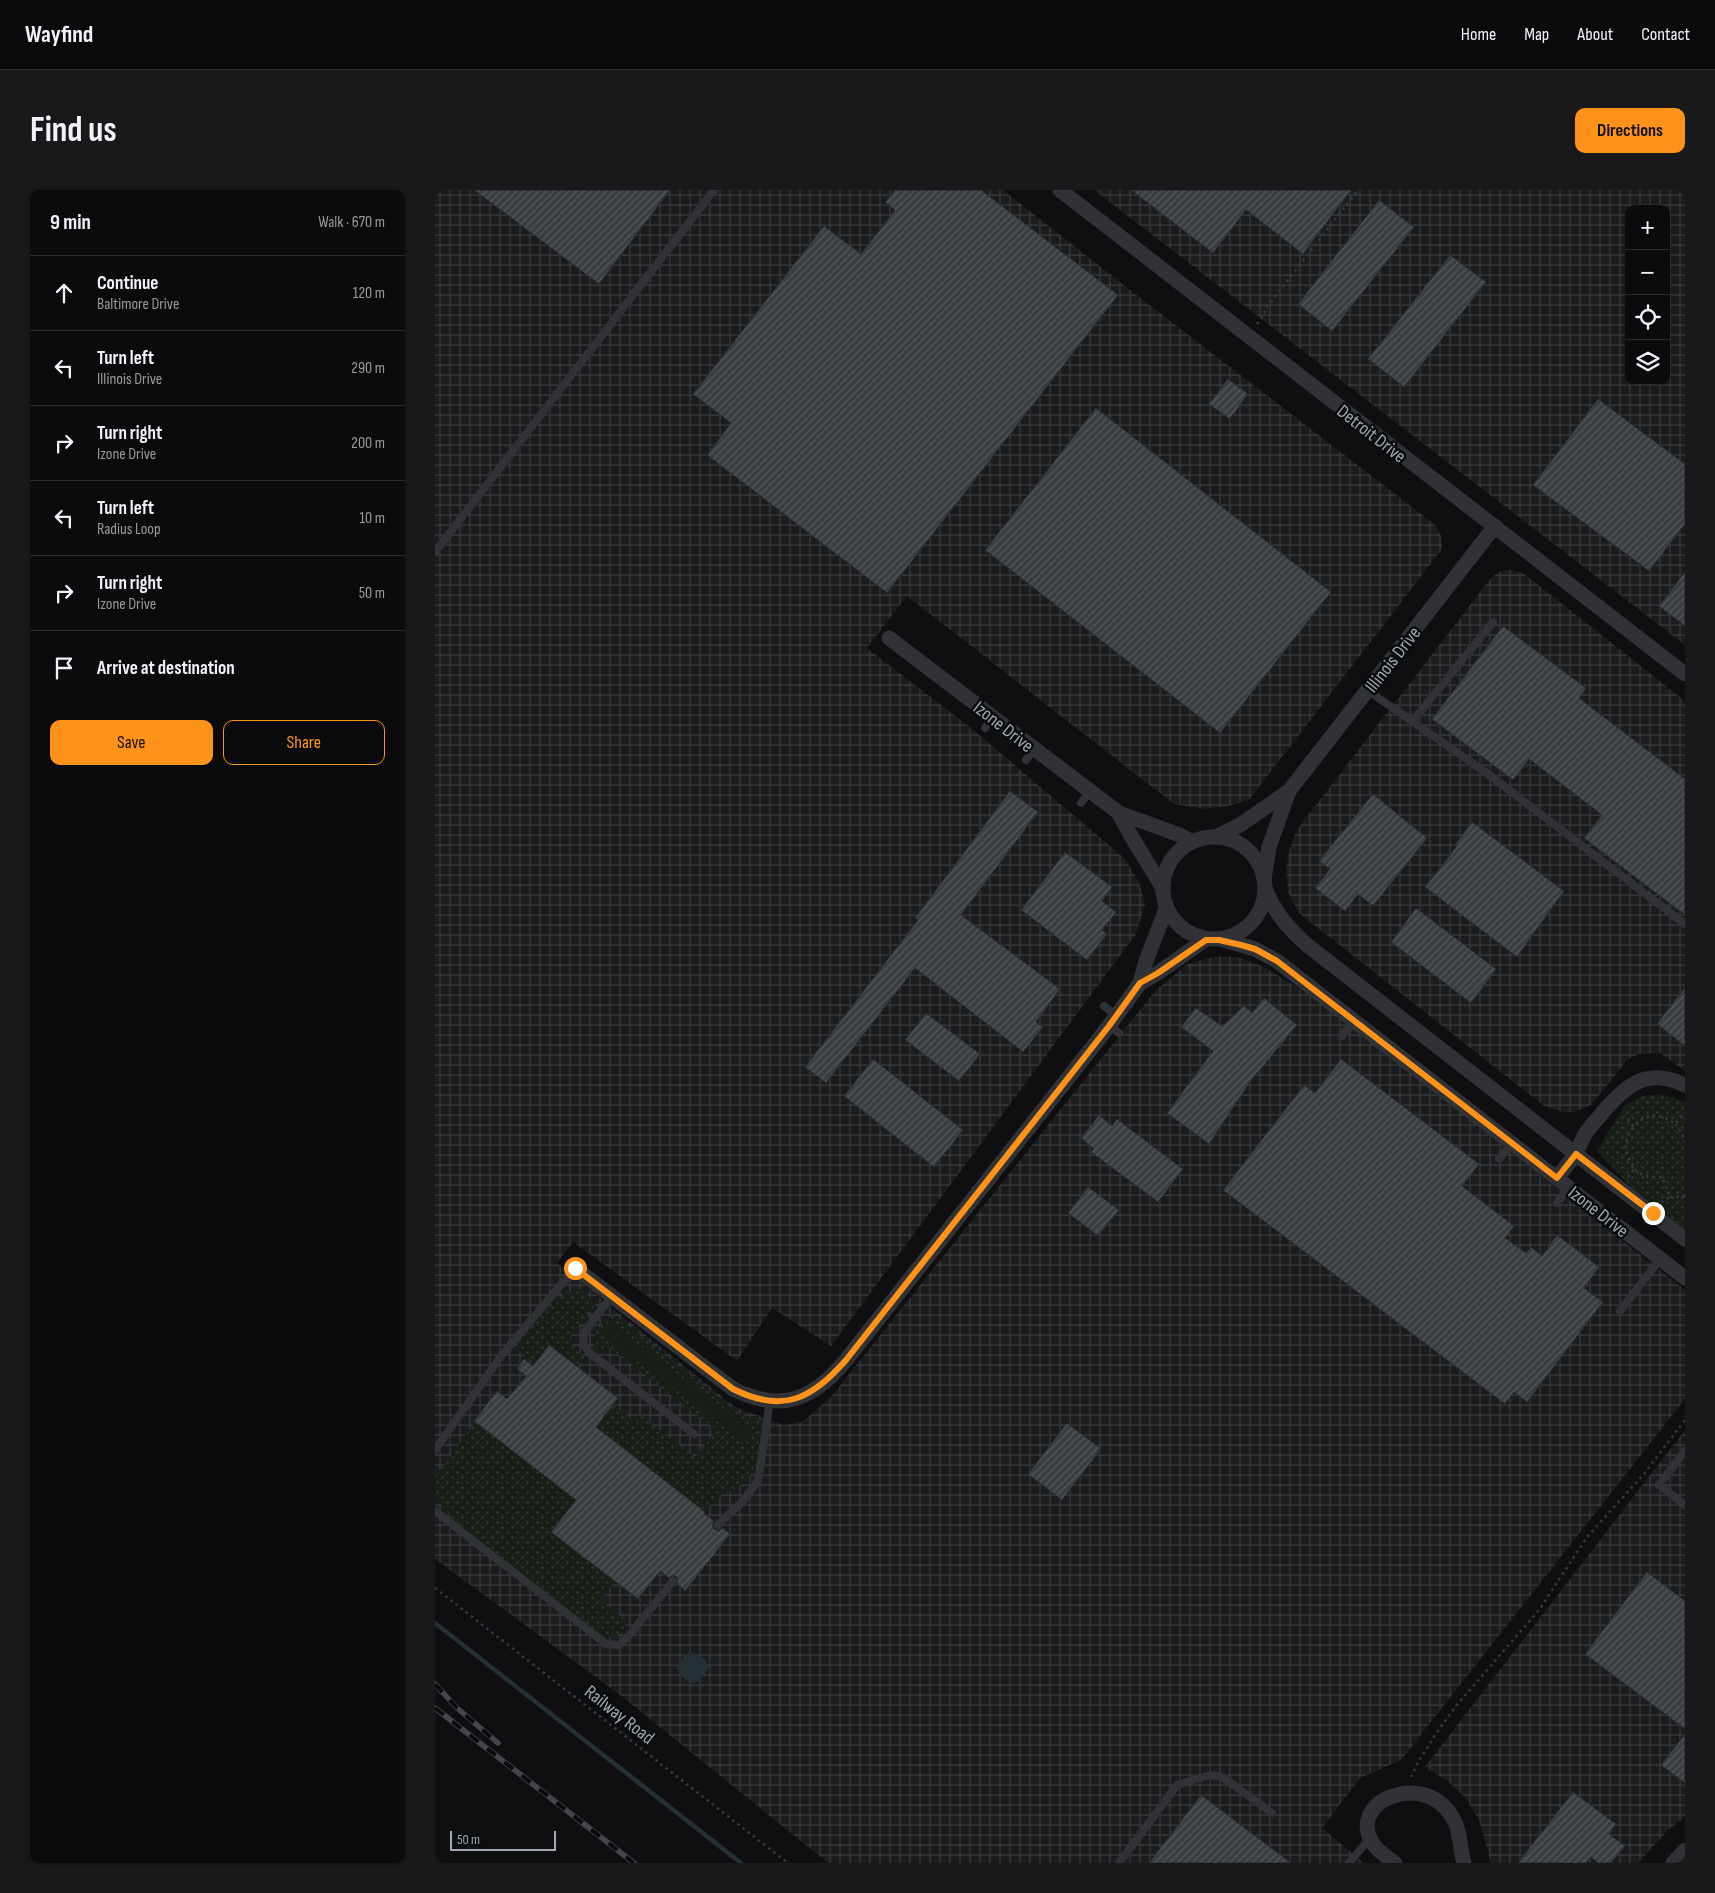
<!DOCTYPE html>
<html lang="en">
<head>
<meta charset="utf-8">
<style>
  :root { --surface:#0b0b0d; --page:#19191b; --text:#f1f3f6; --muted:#9a9b9d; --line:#2b2b2e; --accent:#ff9319 }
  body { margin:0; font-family:"Sofia Sans Condensed",sans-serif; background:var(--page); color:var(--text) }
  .controls { position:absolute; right:15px; top:15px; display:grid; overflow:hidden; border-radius:10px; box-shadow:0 1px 4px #0004 }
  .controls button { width:45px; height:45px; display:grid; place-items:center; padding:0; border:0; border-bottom:1px solid var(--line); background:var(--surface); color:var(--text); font:25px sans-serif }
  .scale { position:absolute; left:15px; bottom:12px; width:106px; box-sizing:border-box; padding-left:5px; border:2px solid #9fa8b3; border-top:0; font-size:14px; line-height:18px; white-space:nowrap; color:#9fa8b3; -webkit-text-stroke:4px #0a0b0c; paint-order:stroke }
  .stop { position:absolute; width:15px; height:15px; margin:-11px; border:4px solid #ff9319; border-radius:50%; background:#fff }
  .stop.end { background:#ff9319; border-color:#fff; box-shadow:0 1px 5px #0008 }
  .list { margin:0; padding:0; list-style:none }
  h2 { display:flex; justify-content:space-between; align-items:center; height:65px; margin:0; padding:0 20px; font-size:21px }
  h2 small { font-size:16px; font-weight:400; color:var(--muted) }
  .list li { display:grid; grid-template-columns:32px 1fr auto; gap:15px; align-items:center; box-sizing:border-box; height:75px; padding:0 20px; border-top:1px solid var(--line) }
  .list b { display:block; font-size:19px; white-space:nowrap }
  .list p { margin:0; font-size:16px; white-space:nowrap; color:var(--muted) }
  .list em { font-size:16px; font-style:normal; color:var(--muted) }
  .actions { display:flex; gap:10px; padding:15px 20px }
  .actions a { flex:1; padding:11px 0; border:1px solid var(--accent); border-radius:10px; text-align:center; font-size:18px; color:var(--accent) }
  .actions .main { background:var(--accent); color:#111 }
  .icon { flex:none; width:28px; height:28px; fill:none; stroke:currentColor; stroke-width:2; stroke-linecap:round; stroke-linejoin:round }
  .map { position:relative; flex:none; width:1250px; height:1673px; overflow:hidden; border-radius:10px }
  header { display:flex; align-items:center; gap:30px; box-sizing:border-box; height:70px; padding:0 25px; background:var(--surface); border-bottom:1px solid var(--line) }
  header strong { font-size:24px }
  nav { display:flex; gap:28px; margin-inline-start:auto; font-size:18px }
  .intro { display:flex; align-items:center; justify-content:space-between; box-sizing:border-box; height:120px; padding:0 30px }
  h1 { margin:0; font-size:35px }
  .button { padding:12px 22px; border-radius:10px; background:var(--accent); color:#111; font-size:18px; font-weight:700 }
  main { display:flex; gap:30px; padding:0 30px }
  aside { flex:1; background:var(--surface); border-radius:10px; box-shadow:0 1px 4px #0004 }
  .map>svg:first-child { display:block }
</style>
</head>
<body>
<header>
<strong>Wayfind</strong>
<nav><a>Home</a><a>Map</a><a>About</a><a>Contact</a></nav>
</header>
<div class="intro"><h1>Find us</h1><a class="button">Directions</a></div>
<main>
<aside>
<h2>9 min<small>Walk · 670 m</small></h2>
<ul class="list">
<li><svg class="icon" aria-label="ahead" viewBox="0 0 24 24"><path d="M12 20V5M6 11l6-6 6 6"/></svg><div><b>Continue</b><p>Baltimore Drive</p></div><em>120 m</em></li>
<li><svg class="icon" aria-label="left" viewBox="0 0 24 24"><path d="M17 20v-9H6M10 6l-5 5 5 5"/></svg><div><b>Turn left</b><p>Illinois Drive</p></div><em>290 m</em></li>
<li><svg class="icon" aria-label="right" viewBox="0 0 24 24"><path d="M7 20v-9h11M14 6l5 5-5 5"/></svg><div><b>Turn right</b><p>Izone Drive</p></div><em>200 m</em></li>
<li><svg class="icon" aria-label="left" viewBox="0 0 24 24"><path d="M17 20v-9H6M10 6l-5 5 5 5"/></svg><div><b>Turn left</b><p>Radius Loop</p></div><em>10 m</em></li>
<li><svg class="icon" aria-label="right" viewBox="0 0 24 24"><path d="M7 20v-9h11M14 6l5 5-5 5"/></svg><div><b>Turn right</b><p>Izone Drive</p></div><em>50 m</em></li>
<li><svg class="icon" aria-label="arrive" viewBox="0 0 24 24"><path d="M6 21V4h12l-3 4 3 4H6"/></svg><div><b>Arrive at destination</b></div></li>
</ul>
<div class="actions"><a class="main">Save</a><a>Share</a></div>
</aside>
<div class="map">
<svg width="1250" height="1673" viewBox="0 0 1250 1673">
  <defs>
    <pattern id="industrial-grid" width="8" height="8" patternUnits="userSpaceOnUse" patternTransform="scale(1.25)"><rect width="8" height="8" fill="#1b1c1e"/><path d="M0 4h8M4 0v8" fill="none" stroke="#393a3c"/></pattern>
    <pattern id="grass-dots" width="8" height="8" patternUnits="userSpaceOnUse" patternTransform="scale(1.25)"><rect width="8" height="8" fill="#171f17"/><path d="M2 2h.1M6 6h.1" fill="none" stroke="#353d36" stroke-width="1.8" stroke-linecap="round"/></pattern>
    <pattern id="building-hatch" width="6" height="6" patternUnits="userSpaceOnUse" patternTransform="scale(1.25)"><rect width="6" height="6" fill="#3b3e41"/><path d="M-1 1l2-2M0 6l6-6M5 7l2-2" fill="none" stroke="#54575a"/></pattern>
  </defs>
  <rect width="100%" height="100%" fill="#0f0f11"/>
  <g fill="url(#industrial-grid)" fill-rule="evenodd">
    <polygon points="0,0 568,0 704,107 999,334 1006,346 1007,359 814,610 793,616 770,619 739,614 472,406 432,458 536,538 690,669 704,692 710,714 701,744 396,1156 337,1118 302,1171 138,1052 122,1073 300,1217 349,1235 367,1232 395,1208 721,800 753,774 778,767 803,767 831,778 884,811 1250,1100 1250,1209 966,1570 925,1588 887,1638 929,1673 393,1673 184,1504 0,1369"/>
    <path d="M 659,0 L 1250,0 L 1250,455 ZM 1194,19 L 1231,19 L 1231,191 L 1194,191 Z"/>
    <polygon points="1075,380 1088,383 1250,511 1250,881 1225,863 1204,864 1193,869 1156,915 1140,922 1128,922 1109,916 864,723 853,702 851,679 854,662 861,641 1056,388 1066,381"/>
    <polygon points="1250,1240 1250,1627 1233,1640 1203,1673 1056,1673 1044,1630 1030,1607 1013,1591 990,1577"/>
  </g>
  <g fill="url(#grass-dots)" fill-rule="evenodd">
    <polygon points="1227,904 1250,912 1250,1039 1196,997 1162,961 1190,915 1208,906"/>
    <path d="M 145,1099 L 162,1113 L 135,1147 C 135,1157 142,1161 150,1167 L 138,1182 L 133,1178 L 137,1172 L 115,1155 L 100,1173 L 84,1161 L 83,1155 C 98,1136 120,1102 145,1099 Z"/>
    <path d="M 181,1126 L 297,1218 L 308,1225 L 327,1231 C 325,1253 325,1282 305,1296 C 298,1301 290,1302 284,1307 C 278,1311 274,1317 270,1322 L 161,1237 L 178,1215 L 199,1231 L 205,1225 L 260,1267 L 281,1240 L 171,1155 L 165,1164 C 149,1149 164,1140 174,1127 ZM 170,1133 L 176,1134 L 308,1234 L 315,1241 L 310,1249 L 304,1247 L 175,1151 Z"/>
    <path d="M 40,1232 L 141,1310 L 180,1391 L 165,1410 L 192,1431 C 187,1446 181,1450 165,1445 L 37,1345 L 17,1328 L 4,1312 L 0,1304 L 0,1287 Z"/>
  </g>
  <polygon fill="#171f17" points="170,1133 176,1134 308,1234 315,1241 315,1247 310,1249 304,1247 175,1151 167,1141"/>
  <path fill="#253035" d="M 253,1463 C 264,1462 269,1468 274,1476 C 271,1486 265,1490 256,1494 L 245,1485 L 242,1477 L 249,1466 Z"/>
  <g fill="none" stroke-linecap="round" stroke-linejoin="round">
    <polyline stroke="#253035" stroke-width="4.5" points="0,1433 306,1673"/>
  </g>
  <g fill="url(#building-hatch)" stroke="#292a2d">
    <polygon points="39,0 235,0 164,94"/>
    <polygon points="460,0 546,0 683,105 452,403 272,265 296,233 258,204 389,36 426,64 460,20 450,12"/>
    <polygon points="696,0 916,0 868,64 811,20 778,63"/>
    <polygon points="944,10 979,37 897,141 863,114"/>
    <polygon points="1015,65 1051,92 969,197 933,169"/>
    <polygon points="793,189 813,204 795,229 774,214"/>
    <polygon points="1163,209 1250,274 1250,334 1214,381 1098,295"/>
    <polygon points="661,218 896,402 785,543 550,360"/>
    <polygon points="1250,382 1250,436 1224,416"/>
    <polygon points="1068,436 1151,498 1144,508 1250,589 1250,725 1149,648 1167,625 1094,569 1078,590 997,529"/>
    <polygon points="575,601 603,622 526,725 625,799 601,832 608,837 588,862 480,778 391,893 370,877 483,730 480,728"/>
    <polygon points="938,604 992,648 938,716 923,704 910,721 880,698 895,679 884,671"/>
    <polygon points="1037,632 1129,701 1082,767 990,697 1022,656 1020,655"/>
    <polygon points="630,662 677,697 667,711 681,722 667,740 672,744 652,770 586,720"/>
    <polygon points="981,718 1061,779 1036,813 956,752"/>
    <polygon points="1250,797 1250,856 1222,834"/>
    <polygon points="829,808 862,835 815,892 774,954 732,923 778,861 746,837 761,818 787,836 809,816 817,823"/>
    <polygon points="491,823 545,864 524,891 470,850"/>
    <polygon points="438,869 528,940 499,977 409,906"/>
    <polygon points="906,869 1044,974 1027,996 1079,1036 1070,1048 1091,1063 1096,1057 1107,1066 1122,1045 1164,1077 1149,1098 1168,1112 1092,1212 1079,1202 1070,1214 788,1000 869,895 880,903"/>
    <polygon points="664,925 677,936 682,929 748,979 723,1012 656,962 659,959 646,948"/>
    <polygon points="653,997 684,1020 663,1046 633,1023"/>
    <polygon points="114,1155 183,1208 161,1237 270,1322 269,1324 279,1331 277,1336 279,1339 284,1341 288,1338 295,1344 250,1401 242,1394 243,1389 241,1386 236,1386 234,1388 225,1381 203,1409 116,1342 141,1310 39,1231 62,1201 72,1209 91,1186 82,1179 89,1169 98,1176"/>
    <polygon points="632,1233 666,1259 627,1310 593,1284"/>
    <polygon points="1212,1382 1250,1411 1250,1539 1150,1464"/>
    <polygon points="1250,1544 1250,1593 1226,1575"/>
    <polygon points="1138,1602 1181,1634 1174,1644 1190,1656 1176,1673 1163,1673 1156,1667 1151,1673 1083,1673"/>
    <polygon points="766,1605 856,1673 714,1673"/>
  </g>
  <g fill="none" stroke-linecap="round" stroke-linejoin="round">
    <g stroke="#36393d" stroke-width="2.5" stroke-dasharray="2.5 4" stroke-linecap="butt">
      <polyline points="822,134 828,126 831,118 923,0"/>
      <polyline points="1193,929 1199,937"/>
      <polyline points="1240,934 1247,943 1250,952"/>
      <polyline points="1193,987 1200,978"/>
      <polyline points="1235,1007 1250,1006"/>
      <path d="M 1226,1012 L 1235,1007 L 1227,987 L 1214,987 L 1202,982 C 1198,975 1192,968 1191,961 C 1189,946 1203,926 1218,926 C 1226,925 1233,929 1240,934 L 1248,923"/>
      <polyline points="0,1398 353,1673"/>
      <polyline points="976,1587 983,1572 1000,1545 1021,1516 1104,1420 1152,1347 1208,1285 1250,1230"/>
    </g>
    <g stroke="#303236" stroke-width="8">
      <polyline points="0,362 279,0"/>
      <polyline points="932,500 1053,584 1250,734"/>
      <polyline points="977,532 1058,432"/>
      <polyline points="550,538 558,527"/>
      <polyline points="591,570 599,559"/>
      <polyline points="646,613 654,602"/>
      <polyline points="669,816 681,826"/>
      <polyline points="674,836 684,843"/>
      <polyline points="907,846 919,830"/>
      <polyline points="1064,969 1077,953"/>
      <polyline points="1122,1013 1134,997"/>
      <path d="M 177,1106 L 150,1141 C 146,1151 149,1157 156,1164 L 259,1244"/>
      <polyline points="1185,1121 1225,1069"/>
      <polyline points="0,1260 66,1166 140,1078"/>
      <polyline points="1250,1261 1224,1295 1250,1315"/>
      <polyline points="0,1321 171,1454 184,1455 193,1447 238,1391"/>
      <polyline points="283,1335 308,1311 323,1291 335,1211"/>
      <polyline points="684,1673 742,1595 761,1589 776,1585 786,1587 796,1593 837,1623"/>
      <polyline points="914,1673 935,1648"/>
    </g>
    <g stroke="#303236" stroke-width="15">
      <polyline points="625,0 1250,484"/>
      <polyline points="454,448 684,623 745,645 757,652"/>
      <path d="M 684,623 C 696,649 713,672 727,697"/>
      <circle cx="779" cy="698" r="51"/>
      <polyline points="781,647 805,635 854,601"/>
      <polyline points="829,689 834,657 854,601 1060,336"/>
      <path d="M 830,698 C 839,722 853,738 872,755 L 1250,1049"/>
      <polyline points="785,749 820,759 842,771 1250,1088"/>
      <polyline points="705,793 723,783 771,749"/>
      <path d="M 1122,988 C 1128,980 1135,972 1141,963 C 1144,958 1146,952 1149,946 C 1154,937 1162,930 1168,922 C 1192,894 1213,877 1250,895"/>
      <path d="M 140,1078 L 298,1199 C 347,1223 378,1210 411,1170 L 674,836 L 705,793 L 711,771 L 731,719"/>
      <path d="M 960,1673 C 953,1668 944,1662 939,1655 C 909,1613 986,1579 1016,1625 C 1026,1639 1024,1657 1029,1673"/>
      <polyline points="1238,1673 1250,1660"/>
    </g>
    <g stroke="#43464b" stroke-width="5.5">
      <g id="rail">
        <polyline points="0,1494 22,1518 63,1553"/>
        <polyline points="0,1518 199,1673"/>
      </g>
    </g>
    <use href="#rail" stroke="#0a0b0c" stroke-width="4" stroke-dasharray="11" stroke-linecap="butt"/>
  </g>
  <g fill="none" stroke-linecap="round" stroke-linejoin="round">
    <path stroke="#ff9319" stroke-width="6" d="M 140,1078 L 298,1199 C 348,1224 377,1209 411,1170 L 674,836 L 705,793 L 723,783 L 771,750 L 784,750 L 806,755 L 820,759 L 842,771 L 1122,988 L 1141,964 L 1218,1023"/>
  </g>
  <g text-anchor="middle" stroke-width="5" stroke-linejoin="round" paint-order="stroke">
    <g font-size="19" fill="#9fa8b3" stroke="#0a0b0c">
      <text transform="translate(937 243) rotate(38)" y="7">Detroit Drive</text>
      <text transform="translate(957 469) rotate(-52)" y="7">Illinois Drive</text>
      <text transform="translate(569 536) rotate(38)" y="7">Izone Drive</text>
      <text transform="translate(1164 1021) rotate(38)" y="7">Izone Drive</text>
      <text transform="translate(185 1524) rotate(38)" y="7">Railway Road</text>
    </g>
  </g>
</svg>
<div class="controls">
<button>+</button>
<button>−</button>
<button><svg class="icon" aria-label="locate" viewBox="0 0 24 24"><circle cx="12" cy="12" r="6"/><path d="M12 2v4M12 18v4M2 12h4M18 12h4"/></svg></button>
<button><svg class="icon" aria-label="layers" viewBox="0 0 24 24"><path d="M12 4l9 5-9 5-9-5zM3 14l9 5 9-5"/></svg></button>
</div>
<div class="scale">50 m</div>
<div class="stop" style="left:140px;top:1078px"></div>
<div class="stop end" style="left:1218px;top:1023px"></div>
</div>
</main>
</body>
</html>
